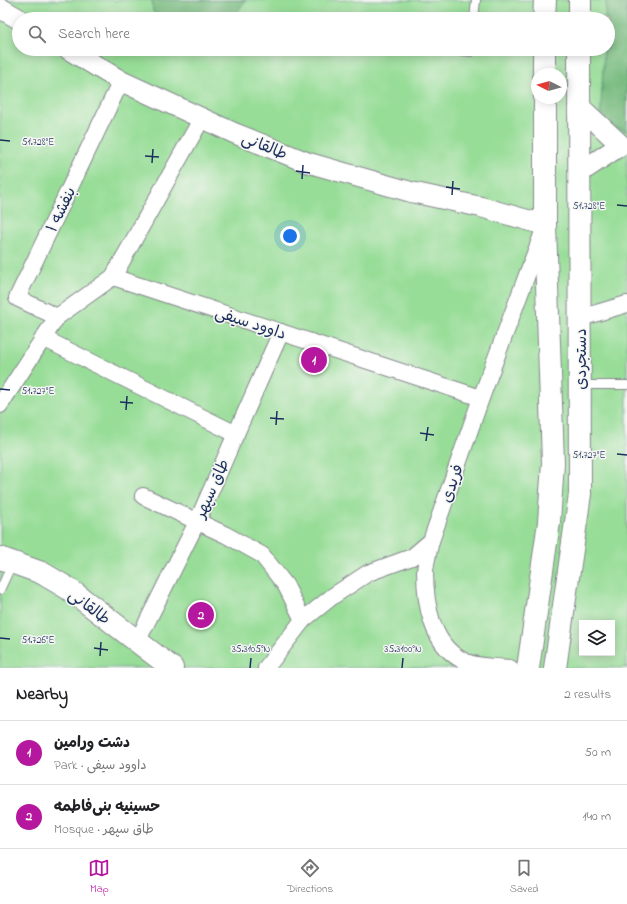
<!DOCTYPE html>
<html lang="en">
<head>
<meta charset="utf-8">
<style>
  :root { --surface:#fff; --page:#f6f6f6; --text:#202124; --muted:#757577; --line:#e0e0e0; --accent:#b5179e }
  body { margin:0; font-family:"Indie Flower","Playpen Sans Arabic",sans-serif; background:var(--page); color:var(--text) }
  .controls { position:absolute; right:12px; bottom:12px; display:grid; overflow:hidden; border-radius:0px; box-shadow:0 2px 10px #0003 }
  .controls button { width:36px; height:36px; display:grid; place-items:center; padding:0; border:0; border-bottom:1px solid var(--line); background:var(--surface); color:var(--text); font:20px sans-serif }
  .compass { position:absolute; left:531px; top:68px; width:36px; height:36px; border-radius:50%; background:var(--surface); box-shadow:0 2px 10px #0003; rotate:276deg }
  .you { position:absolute; left:290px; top:236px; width:14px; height:14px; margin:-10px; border:3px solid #fff; border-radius:50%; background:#1a73e8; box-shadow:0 0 0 6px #1a73e833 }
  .badge { display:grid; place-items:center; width:26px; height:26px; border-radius:50%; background:var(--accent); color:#fff; font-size:13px; font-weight:700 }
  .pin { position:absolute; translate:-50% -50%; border:2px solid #fff; box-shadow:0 1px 4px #0006 }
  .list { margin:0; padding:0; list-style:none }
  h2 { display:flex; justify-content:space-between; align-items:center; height:52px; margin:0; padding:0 16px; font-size:17px }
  h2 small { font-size:13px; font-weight:400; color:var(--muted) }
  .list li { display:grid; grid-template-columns:26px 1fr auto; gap:12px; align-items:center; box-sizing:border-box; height:64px; padding:0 16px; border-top:1px solid var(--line) }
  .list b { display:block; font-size:15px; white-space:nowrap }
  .list p { margin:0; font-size:13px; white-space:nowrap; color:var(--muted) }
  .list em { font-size:13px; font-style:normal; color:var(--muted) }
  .icon { flex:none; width:22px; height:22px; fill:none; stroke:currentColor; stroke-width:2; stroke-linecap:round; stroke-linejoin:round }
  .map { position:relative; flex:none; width:627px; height:668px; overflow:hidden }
  .search { position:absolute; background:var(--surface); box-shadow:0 2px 10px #0003; left:12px; right:12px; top:12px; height:44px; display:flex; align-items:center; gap:10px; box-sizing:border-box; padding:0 14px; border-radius:22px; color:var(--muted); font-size:15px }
  .sheet { height:180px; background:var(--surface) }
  nav { display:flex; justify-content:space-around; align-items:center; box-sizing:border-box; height:56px; border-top:1px solid var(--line); background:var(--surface); font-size:11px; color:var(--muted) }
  nav a { display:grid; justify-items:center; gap:2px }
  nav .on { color:var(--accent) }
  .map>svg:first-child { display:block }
</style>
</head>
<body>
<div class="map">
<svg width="627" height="668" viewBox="0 0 627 668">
  <rect width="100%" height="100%" fill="#f6f6f2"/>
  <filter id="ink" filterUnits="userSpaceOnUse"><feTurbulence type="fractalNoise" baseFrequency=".025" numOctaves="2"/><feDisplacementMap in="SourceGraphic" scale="8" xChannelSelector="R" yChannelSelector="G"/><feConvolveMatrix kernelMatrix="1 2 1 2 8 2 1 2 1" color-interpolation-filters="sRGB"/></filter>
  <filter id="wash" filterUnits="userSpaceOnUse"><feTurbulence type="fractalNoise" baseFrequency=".012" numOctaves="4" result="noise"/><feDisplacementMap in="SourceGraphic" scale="16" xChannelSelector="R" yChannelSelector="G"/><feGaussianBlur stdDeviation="0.9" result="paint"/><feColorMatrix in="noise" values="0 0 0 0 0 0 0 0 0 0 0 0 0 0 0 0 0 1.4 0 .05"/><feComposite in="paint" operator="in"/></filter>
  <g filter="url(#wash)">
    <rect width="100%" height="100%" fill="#efdcb9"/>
    <path fill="#97dd97" stroke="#59867a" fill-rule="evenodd" d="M 0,0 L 627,0 L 627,668 L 0,668 ZM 19,19 L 608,19 L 608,49 L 19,49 ZM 537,74 L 561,74 L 561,98 L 537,98 ZM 582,623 L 612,623 L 612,653 L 582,653 Z"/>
    <g fill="#79bc80" stroke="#4a766f">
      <polygon points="152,0 246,0 232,19 168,19 153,12"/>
      <polygon points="606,0 627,0 627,131 600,123 604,49 608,49 608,19 605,19"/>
    </g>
  </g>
  <g filter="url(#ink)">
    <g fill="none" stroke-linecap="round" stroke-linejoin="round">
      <g stroke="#85868c" stroke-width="10">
        <g id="service">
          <polyline points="474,19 476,0"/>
          <polyline points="448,49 471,52 471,49"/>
          <polyline points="581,385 627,385"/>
          <polyline points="0,590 12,564"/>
        </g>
      </g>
      <g stroke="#85868c" stroke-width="18">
        <g id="minor">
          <polyline points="113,277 481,398"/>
          <polyline points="57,317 17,298 121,81"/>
          <polyline points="580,318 627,304"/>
          <polyline points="43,338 236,434"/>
          <polyline points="0,405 57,317 113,277 202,118"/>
          <polyline points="143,496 226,535 262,555 286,586 303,620"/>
          <path d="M 431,541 C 429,550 426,561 425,571 C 425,602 431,644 462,660 C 475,667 495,667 510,668"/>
          <polyline points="137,642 197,522 281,332"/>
          <polyline points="266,668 303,620 333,596 368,573 412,557 431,541 481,398 543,232"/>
        </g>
      </g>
      <g stroke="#85868c" stroke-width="22">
        <g id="tertiary">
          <polyline points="0,8 19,19"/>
          <polyline points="68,49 121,81 234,133 306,162 411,192 481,207 545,225"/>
          <polyline points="579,106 621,145 579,173"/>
        </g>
      </g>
      <g stroke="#85868c" stroke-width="24">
        <polyline id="secondary" points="0,558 42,573 69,589 172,668"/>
      </g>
      <g stroke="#85868c" stroke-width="24">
        <g id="primary">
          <polyline points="544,19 545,0"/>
          <polyline points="580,19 580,0"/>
          <polyline points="544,49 544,74"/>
          <polyline points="528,668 549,522 553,463 545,225 545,98"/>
          <polyline points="555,668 580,494 579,49"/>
        </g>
      </g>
      <use href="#service" stroke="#fff" stroke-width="8"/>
      <use href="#minor" stroke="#fff" stroke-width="16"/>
      <use href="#tertiary" stroke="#fff" stroke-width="20"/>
      <use href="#secondary" stroke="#fff" stroke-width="22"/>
      <use href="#primary" stroke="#fff" stroke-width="22"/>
    </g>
  </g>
  <path fill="none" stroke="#1b2f5e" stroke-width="1.5" d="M 0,140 L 10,141M 145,156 L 159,157M 152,163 L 153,149M 296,171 L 310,173M 302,179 L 303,165M 446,187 L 460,189M 452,195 L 453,181M 617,205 L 627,206M 0,389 L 10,390M 120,402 L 133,403M 126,410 L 127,396M 270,418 L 284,419M 276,425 L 277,411M 420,433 L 434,435M 426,441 L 428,427M 617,454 L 627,455M 0,638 L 10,639M 94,648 L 108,650M 100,656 L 101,642M 250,668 L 251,658M 402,668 L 403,658"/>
  <g text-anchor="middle" stroke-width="3" stroke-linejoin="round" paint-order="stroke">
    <g font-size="16" fill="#1b2f5e" stroke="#f6f6f2">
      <text transform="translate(265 145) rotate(22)" y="6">طالقانی</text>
      <text transform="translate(60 209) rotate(-64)" y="6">بنفشه ۱</text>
      <text transform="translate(251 322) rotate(18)" y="6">داوود سیفی</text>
      <text transform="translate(580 359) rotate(-90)" y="6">دستجردی</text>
      <text transform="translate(451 483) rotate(-71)" y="6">فریدی</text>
      <text transform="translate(211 488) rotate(-66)" y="6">طاق سپهر</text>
      <text transform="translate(90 606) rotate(37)" y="6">طالقانی</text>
    </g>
  </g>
  <g font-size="10" text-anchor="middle" fill="#1b2f5e" stroke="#f6f6f2" stroke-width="3" stroke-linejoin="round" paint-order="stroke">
    <text x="38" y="145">51.728°E</text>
    <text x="589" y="209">51.728°E</text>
    <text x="38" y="394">51.727°E</text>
    <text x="589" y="458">51.727°E</text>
    <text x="38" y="643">51.726°E</text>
    <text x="251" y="652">35.3105°N</text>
    <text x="403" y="652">35.3100°N</text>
  </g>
</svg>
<div class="controls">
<button><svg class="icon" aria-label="layers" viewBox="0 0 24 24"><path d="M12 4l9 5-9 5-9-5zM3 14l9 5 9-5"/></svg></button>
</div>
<svg class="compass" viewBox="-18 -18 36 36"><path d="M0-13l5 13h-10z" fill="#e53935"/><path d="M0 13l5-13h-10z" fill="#757577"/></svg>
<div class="you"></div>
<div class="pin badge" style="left:314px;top:360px">1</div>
<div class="pin badge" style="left:201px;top:615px">2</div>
<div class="search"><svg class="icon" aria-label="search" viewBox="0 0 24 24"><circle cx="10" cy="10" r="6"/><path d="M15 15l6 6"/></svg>Search here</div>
</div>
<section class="sheet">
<h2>Nearby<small>2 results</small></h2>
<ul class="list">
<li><span class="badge">1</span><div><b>دشت ورامین</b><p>Park · داوود سیفی</p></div><em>50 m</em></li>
<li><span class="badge">2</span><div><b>حسینیه بنی‌فاطمه</b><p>Mosque · طاق سپهر</p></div><em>140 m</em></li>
</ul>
</section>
<nav>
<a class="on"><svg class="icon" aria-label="map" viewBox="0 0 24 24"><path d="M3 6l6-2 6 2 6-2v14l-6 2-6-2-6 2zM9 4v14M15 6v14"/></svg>Map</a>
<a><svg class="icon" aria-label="directions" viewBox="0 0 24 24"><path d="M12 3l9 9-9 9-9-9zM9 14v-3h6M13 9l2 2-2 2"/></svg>Directions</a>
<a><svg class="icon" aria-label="saved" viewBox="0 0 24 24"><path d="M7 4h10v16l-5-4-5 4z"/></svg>Saved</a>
</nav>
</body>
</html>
